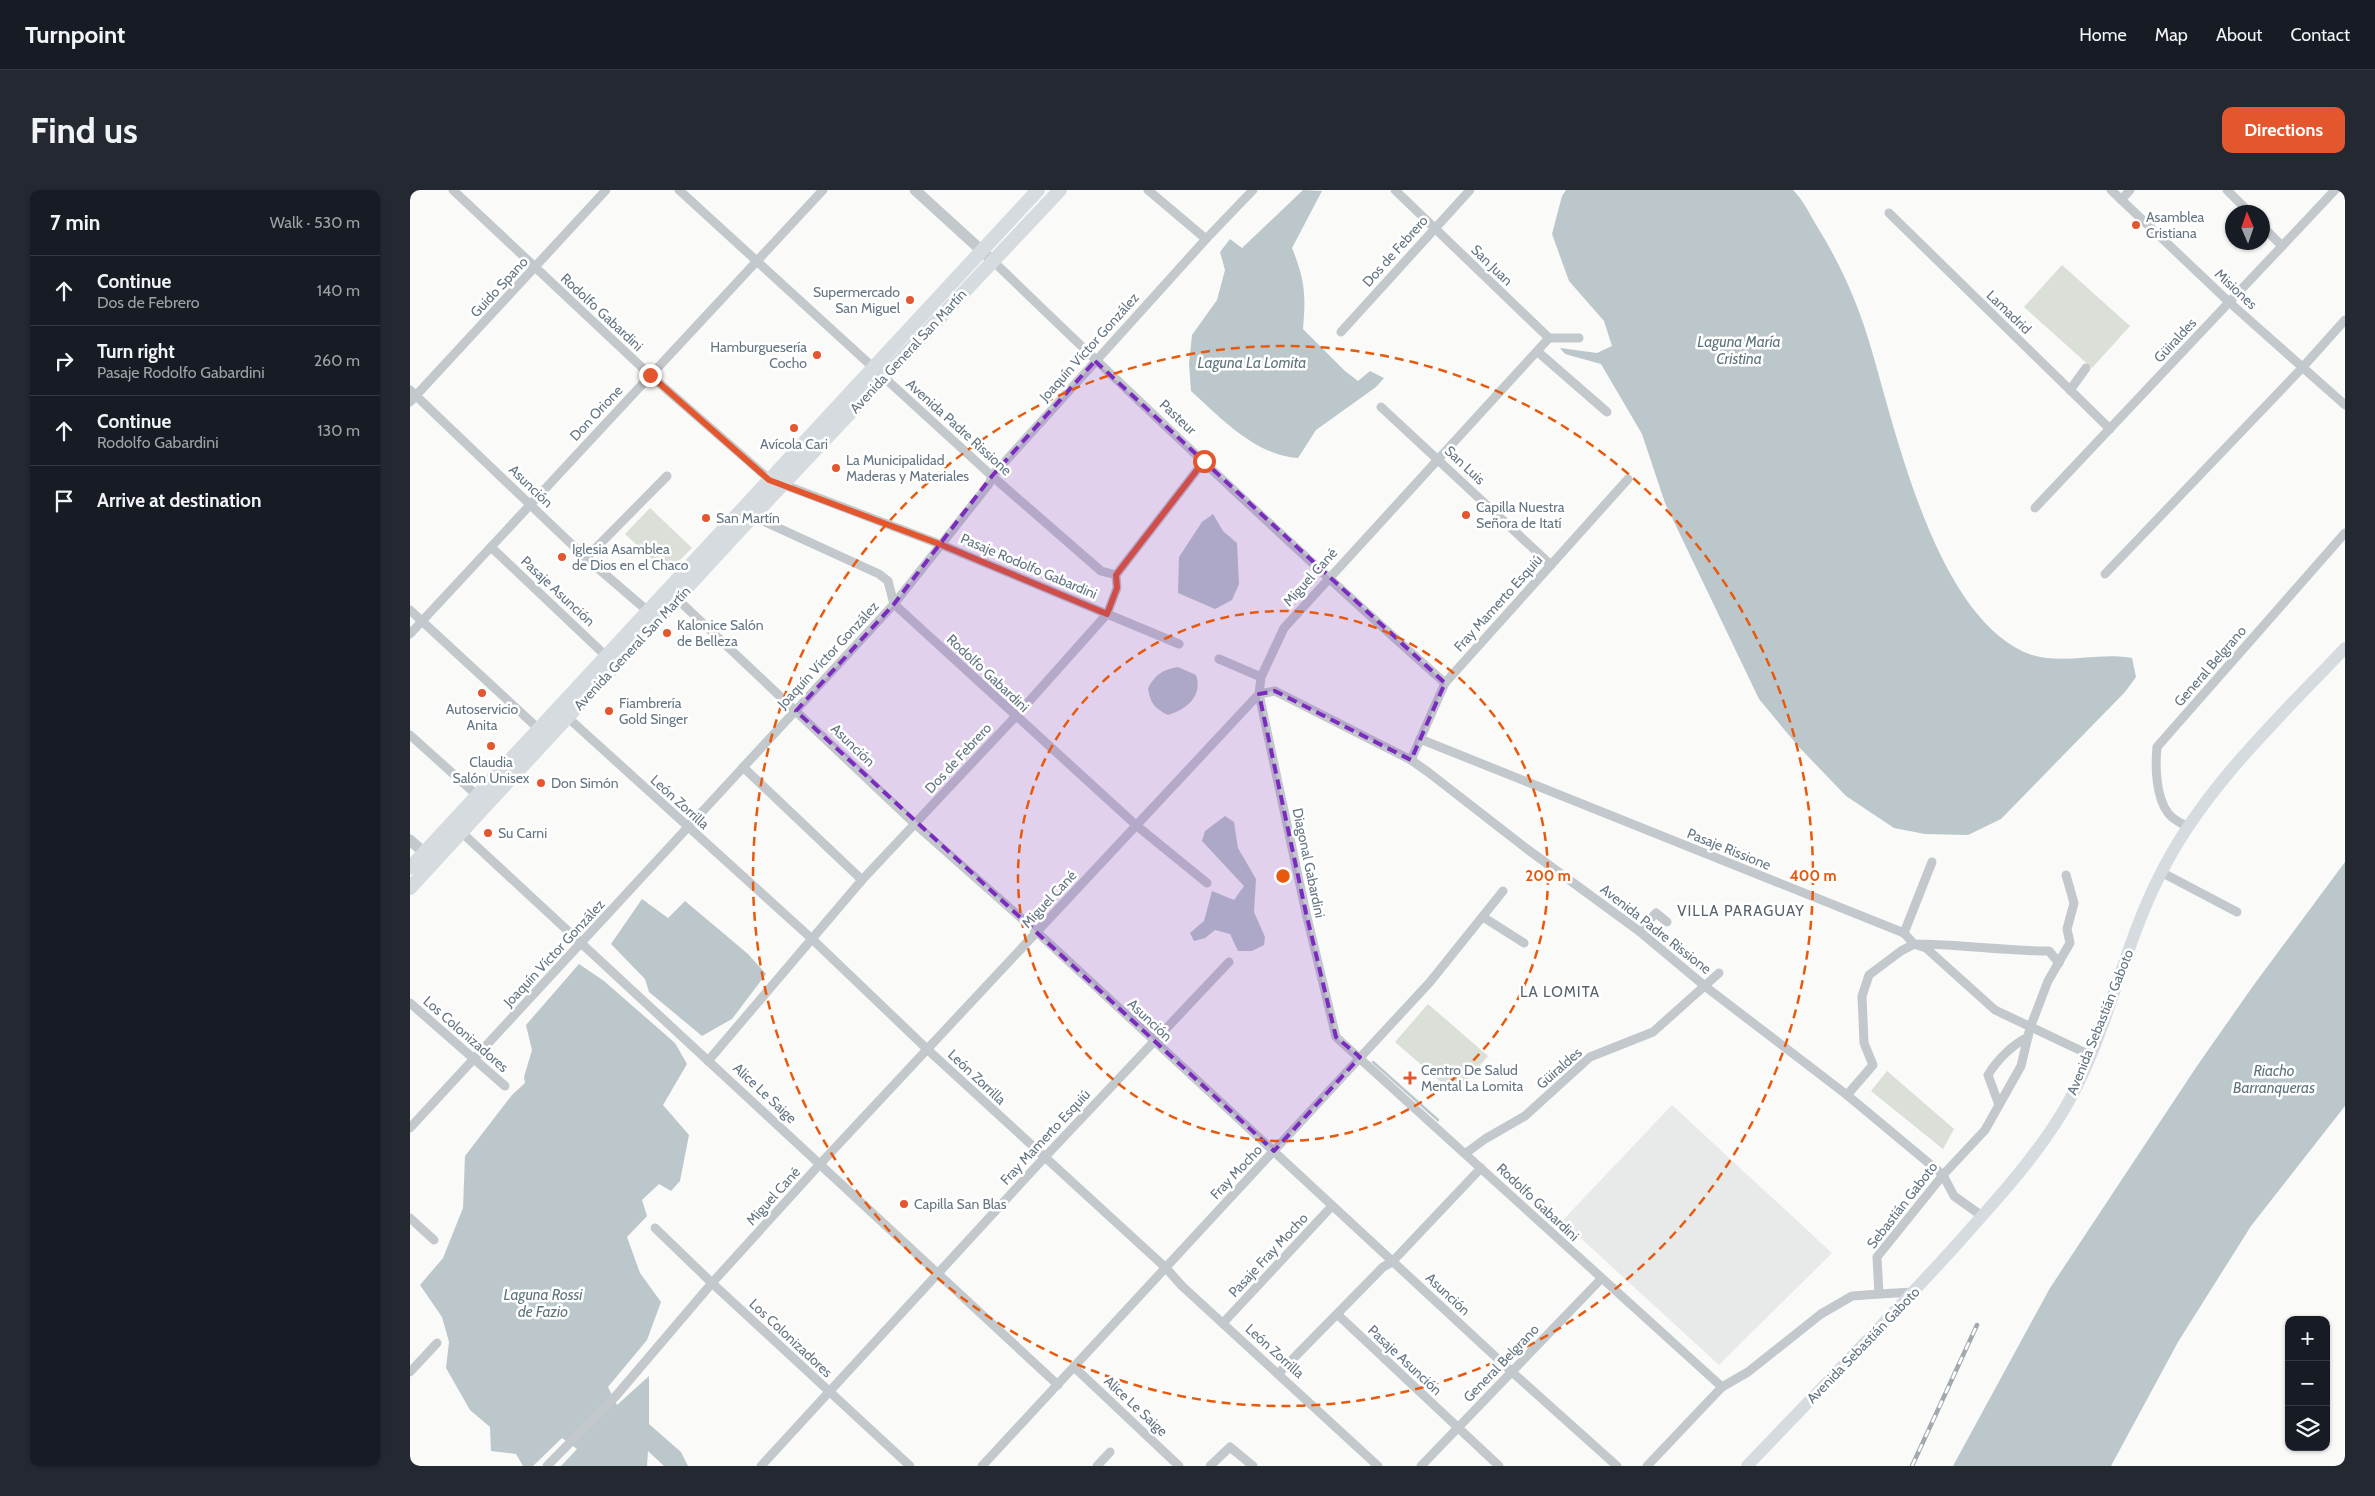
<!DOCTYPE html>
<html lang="en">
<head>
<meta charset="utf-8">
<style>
  :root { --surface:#171b24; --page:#242831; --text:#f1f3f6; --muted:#9ea1a6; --line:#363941; --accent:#e4572e }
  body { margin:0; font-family:Cabin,sans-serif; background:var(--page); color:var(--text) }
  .controls { position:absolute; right:15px; bottom:15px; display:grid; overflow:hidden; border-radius:10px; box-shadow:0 1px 4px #0004 }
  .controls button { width:45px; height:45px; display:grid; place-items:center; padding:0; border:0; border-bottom:1px solid var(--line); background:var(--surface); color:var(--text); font:25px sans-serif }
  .compass { position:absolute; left:1815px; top:15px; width:45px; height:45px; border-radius:50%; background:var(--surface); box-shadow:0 1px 4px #0004; rotate:358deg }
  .stop { position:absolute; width:15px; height:15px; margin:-11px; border:4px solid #e4572e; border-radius:50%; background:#fff }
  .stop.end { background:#e4572e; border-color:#fff; box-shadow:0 1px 5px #0008 }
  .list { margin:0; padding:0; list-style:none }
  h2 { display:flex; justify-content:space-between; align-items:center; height:65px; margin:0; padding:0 20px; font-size:21px }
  h2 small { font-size:16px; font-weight:400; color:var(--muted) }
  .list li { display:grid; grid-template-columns:32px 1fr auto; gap:15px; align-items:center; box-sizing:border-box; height:70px; padding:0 20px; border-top:1px solid var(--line) }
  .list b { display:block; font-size:19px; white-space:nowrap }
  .list p { margin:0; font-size:16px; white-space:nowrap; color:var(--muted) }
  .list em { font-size:16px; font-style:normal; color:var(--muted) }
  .icon { flex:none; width:28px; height:28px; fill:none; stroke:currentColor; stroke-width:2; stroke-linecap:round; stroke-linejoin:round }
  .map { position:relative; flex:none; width:1935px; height:1276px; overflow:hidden; border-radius:10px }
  header { display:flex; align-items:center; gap:30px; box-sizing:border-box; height:70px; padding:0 25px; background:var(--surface); border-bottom:1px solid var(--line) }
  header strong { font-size:24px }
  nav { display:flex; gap:28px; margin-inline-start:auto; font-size:18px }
  .intro { display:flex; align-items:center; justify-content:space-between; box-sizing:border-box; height:120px; padding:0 30px }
  h1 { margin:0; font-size:35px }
  .button { padding:12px 22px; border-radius:10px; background:var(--accent); color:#fff; font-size:18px; font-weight:700 }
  main { display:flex; gap:30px; padding:0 30px }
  aside { flex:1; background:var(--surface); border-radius:10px; box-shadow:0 1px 4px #0004 }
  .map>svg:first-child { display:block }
</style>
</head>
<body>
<header>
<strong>Turnpoint</strong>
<nav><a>Home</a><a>Map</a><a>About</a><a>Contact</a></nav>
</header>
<div class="intro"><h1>Find us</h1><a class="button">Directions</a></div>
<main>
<aside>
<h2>7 min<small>Walk · 530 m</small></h2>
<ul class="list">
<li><svg class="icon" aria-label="ahead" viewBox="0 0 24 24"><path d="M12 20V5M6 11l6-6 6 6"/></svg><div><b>Continue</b><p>Dos de Febrero</p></div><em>140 m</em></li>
<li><svg class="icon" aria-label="right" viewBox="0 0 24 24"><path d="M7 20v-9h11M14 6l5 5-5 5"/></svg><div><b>Turn right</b><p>Pasaje Rodolfo Gabardini</p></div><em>260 m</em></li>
<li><svg class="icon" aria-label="ahead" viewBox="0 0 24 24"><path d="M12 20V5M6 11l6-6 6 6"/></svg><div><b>Continue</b><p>Rodolfo Gabardini</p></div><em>130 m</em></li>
<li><svg class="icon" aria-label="arrive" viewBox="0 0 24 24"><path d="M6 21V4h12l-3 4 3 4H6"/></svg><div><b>Arrive at destination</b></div></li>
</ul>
</aside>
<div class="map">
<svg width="1935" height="1276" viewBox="0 0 1935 1276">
  <rect width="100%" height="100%" fill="#fafaf8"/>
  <polygon fill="#e8e9e9" points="1262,915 1422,1063 1309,1175 1152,1031"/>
  <g fill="#dadfd7">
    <polygon points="1652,75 1720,136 1682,178 1614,117"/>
    <polygon points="240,318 282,358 257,383 215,344"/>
    <polygon points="1018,814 1078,866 1045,904 985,852"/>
    <polygon points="1477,881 1544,939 1533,959 1461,901"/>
  </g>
  <g fill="#bbc7cb">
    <path d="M 893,0 L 912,1 L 882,58 C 895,90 896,105 893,139 L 935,181 L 948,191 L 960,181 L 974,188 L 966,197 L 906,240 L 888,268 C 845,265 812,229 781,201 L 779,174 L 782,145 L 807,110 L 815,80 L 810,62 L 820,49 L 832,58 Z"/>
    <path d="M 1156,0 L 1383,0 C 1394,11 1400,25 1408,38 C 1429,72 1446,109 1458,148 C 1485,236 1523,420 1614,462 C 1649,477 1687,461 1722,468 L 1726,487 L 1715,502 L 1591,629 L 1558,645 L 1515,644 L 1484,638 L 1436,606 L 1388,556 L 1349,509 L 1255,313 L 1232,244 L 1191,174 L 1155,164 L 1150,158 L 1187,163 L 1202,156 L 1194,131 L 1159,91 L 1142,44 L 1152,6 Z"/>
    <polygon points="803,324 813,341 827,353 829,394 822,410 805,419 768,403 769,367 792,332"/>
    <path d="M 768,477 L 786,485 C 793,506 777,519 758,525 C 745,519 740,513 738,498 C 746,484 752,480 768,477 Z"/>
    <polygon points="815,626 824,632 828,658 846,689 844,722 855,747 854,755 842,761 828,761 820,744 805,740 795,748 784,751 780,743 794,731 802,701 824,710 834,696 792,651 795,641"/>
    <polygon points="1935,672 1935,916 1841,1036 1768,1152 1701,1276 1543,1276 1640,1098 1787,876 1843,796"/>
    <polygon points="232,709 258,728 275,711 338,764 356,784 322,829 292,846 239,802 235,789 201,754"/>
    <polygon points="169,774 194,791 265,853 277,874 253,915 279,945 270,991 261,1001 249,994 232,1010 237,1026 217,1047 230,1083 251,1112 237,1150 198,1197 207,1215 239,1186 239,1234 271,1262 278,1276 254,1276 238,1261 237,1276 151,1276 167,1259 152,1248 123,1276 113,1276 106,1264 81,1261 80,1237 60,1220 36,1178 39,1152 32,1127 10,1095 33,1068 53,1018 55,966 102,905 115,893 114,887 122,860 116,835"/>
  </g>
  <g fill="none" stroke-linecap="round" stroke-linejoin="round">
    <polyline stroke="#bbc7cb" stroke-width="2.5" points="963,872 1028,930"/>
    <g stroke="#c3c8cc" stroke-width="9">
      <polyline points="43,0 240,185 359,289 532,355 769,454"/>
      <polyline points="269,0 582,286 691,381 706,385"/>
      <polyline points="738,0 796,49"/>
      <polyline points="985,0 1139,148 1169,148"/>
      <polyline points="1701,0 1819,112 1935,215"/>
      <polyline points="1817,0 1839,22"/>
      <polyline points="1711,10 1720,0"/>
      <polyline points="1479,23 1700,239"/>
      <polyline points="1852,36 1872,56"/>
      <path d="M 583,71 C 731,214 881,356 1035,493"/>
      <polyline points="931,142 1060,0"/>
      <polyline points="1128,162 1197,222"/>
      <polyline points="0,200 176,368 240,423"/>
      <polyline points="1660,200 1676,178"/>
      <polyline points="0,212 196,0"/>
      <polyline points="971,217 1141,375"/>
      <polyline points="1625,318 1925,0"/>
      <polyline points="340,325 469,384 478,391 484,414 727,636 797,693"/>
      <polyline points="81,357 196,466"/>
      <polyline points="176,368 257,286"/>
      <polyline points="1695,384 1892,178 1935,130"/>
      <polyline points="263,405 505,634 627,742 1102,1182 1207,1276"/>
      <polyline points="0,420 132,542"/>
      <polyline points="0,444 413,0"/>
      <polyline points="809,469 851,487"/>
      <polyline points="155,525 401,748 518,860 756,1078 772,1096 968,1276"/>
      <polyline points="0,545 70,608"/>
      <path d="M 1010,549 L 1494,743 L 1504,754 C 1549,754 1594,761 1639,761 L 1649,773"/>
      <polyline points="1001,570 1035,493 1218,289"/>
      <polyline points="333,577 452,690"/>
      <path d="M 1778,637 C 1771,633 1763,630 1758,623 C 1746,607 1745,577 1747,557 L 1935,343"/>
      <polyline points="49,640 648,1195"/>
      <polyline points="1751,682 1827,722"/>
      <polyline points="1073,727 1114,753"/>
      <polyline points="1229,741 1246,723 1257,732"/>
      <polyline points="1494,743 1522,672"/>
      <polyline points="0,813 95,896"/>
      <polyline points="298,871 452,690 606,526 697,424 707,398 706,385 794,271"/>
      <polyline points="1437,905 1463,875 1454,853 1452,806 1459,785 1491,761 1504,754 1516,758 1585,820 1680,865"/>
      <path d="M 1589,915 L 1578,885 C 1587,870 1602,855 1618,847"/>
      <polyline points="0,938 484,414 579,294 582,286 796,49 843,0"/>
      <polyline points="1056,963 1075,949 1115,926 1180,867 1243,842 1309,783"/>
      <polyline points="0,1028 24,1050"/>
      <polyline points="245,1038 302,1093 500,1276"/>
      <polyline points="1469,1104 1503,1102"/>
      <polyline points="927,1124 1089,1276"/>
      <polyline points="813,1133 922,1016"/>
      <polyline points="664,1177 769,1276"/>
      <polyline points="0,1182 27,1153"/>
      <polyline points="869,1183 973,1077 982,1072 1071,978"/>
      <polyline points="1312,1197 926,847 896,723 849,504 865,501 1001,570 1018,582 1117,659 1229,741 1296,797 1437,905 1533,985 1544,1006 1572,1026"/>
      <polyline points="137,1276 205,1207 302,1093 410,974 849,504 851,487 874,438 1139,148"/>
      <polyline points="351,1276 634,968 819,772"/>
      <polyline points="572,1276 1020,792 1093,701"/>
      <polyline points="687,1276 700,1262"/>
      <polyline points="800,1276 820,1257 843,1276"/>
      <polyline points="1011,1276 1191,1089"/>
      <polyline points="1237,1276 1312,1197 1338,1182 1411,1124 1442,1106 1469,1104 1467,1067 1533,985 1575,940 1611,876 1620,838 1638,791 1660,753 1657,739 1664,713 1656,685"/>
    </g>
    <g stroke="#c3c8cc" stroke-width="11">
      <polyline points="505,0 583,71"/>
      <polyline points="0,650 19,667"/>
    </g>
    <path stroke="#d6dbdf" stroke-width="12" d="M 1337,1276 C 1405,1205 1473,1135 1539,1063 C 1579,1018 1621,974 1652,923 C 1697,849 1711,761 1750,685 C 1793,598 1869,528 1935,458"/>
    <g stroke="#d6dbdf" stroke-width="14">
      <polyline points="0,678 628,0"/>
      <polyline points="0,698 342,327 650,0"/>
    </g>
    <g stroke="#a2aab0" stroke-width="4.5">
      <polyline id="rail" points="1502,1276 1567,1135"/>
    </g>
    <use href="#rail" stroke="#fff" stroke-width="2.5" stroke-dasharray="8" stroke-linecap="butt"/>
  </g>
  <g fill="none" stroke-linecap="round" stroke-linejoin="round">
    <polyline stroke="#e4572e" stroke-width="6" points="240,185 359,290 532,355 697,424 707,398 706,385 794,271"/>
  </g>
  <path fill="#7b2cbf" fill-opacity="0.2" stroke="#7b2cbf" stroke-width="4" stroke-dasharray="10 6" stroke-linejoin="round" d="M 685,171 L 1035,493 L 1001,570 L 865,501 L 849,504 L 896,723 L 926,847 L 950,867 L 864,961 L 386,521 L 484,414 L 582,286 Z"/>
  <g fill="none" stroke="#e8590c" stroke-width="2.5" stroke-dasharray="9 6">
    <circle cx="873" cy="686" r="265"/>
    <circle cx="873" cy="686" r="530"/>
  </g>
  <g fill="#e4572e" stroke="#fff" stroke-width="2">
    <circle cx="1726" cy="35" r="5"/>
    <circle cx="500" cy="110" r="5"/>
    <circle cx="407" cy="165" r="5"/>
    <circle cx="384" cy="238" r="5"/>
    <circle cx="426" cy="278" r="5"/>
    <circle cx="1056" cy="325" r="5"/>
    <circle cx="296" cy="328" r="5"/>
    <circle cx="152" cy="367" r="5"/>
    <circle cx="257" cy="443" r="5"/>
    <circle cx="72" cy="503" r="5"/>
    <circle cx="199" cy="521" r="5"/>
    <circle cx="81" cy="556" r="5"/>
    <circle cx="131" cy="593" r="5"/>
    <circle cx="78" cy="643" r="5"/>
    <path d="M997.5 880.5h5v5h5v5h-5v5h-5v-5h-5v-5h5z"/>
    <circle cx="494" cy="1014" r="5"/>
  </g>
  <g text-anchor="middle" stroke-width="5" stroke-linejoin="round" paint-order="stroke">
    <g font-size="14" fill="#657683" stroke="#fff" text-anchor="start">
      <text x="1736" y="32">Asamblea<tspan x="1736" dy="16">Cristiana</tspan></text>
      <text x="490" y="107" text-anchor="end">Supermercado<tspan x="490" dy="16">San Miguel</tspan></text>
      <text x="397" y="162" text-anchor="end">Hamburguesería<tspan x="397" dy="16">Cocho</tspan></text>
      <text x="384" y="259" text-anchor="middle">Avícola Cari</text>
      <text x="436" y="275">La Municipalidad<tspan x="436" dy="16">Maderas y Materiales</tspan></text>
      <text x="1066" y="322">Capilla Nuestra<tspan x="1066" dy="16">Señora de Itatí</tspan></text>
      <text x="306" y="333">San Martín</text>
      <text x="162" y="364">Iglesia Asamblea<tspan x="162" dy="16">de Dios en el Chaco</tspan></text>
      <text x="267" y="440">Kalonice Salón<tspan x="267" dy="16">de Belleza</tspan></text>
      <text x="209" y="518">Fiambrería<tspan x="209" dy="16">Gold Singer</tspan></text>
      <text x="72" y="524" text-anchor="middle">Autoservicio<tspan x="72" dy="16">Anita</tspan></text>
      <text x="81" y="577" text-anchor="middle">Claudia<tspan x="81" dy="16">Salón Unisex</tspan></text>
      <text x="141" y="598">Don Simón</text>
      <text x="88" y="648">Su Carni</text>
      <text x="1011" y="885">Centro De Salud<tspan x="1011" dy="16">Mental La Lomita</tspan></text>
      <text x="504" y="1019">Capilla San Blas</text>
    </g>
    <g font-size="14" fill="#657683" stroke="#fff">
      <text transform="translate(985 61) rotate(-48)" y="5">Dos de Febrero</text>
      <text transform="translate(1082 75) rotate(44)" y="5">San Juan</text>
      <text transform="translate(89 97) rotate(-47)" y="5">Guido Spano</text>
      <text transform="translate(1826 99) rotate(43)" y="5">Misiones</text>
      <text transform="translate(192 122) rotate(43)" y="5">Rodolfo Gabardini</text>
      <text transform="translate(1599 122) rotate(44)" y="5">Lamadrid</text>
      <text transform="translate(1765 150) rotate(-47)" y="5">Güiraldes</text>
      <text transform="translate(679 157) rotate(-48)" y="5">Joaquín Víctor González</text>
      <text transform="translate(498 161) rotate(-47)" y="5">Avenida General San Martín</text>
      <text transform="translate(186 223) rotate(-47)" y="5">Don Orione</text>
      <text transform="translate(768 227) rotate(43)" y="5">Pasteur</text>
      <text transform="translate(549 237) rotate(42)" y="5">Avenida Padre Rissione</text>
      <text transform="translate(1055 275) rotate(43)" y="5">San Luis</text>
      <text transform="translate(121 296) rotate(44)" y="5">Asunción</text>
      <text transform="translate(619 376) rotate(23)" y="5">Pasaje Rodolfo Gabardini</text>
      <text transform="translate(900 387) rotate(-48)" y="5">Miguel Cané</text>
      <text transform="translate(148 401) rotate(43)" y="5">Pasaje Asunción</text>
      <text transform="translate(1088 413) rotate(-48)" y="5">Fray Mamerto Esquiú</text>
      <text transform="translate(222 458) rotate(-47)" y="5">Avenida General San Martín</text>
      <text transform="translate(418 465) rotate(-47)" y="5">Joaquín Víctor González</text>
      <text transform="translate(1800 476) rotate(-49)" y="5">General Belgrano</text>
      <text transform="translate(578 483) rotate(43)" y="5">Rodolfo Gabardini</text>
      <text transform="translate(443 555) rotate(44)" y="5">Asunción</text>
      <text transform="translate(548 568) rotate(-47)" y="5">Dos de Febrero</text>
      <text transform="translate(270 612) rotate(42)" y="5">León Zorrilla</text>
      <text transform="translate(1319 659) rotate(22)" y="5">Pasaje Rissione</text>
      <text transform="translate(899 673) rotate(78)" y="5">Diagonal Gabardini</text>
      <text transform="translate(639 709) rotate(-47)" y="5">Miguel Cané</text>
      <text transform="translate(1246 739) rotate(38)" y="5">Avenida Padre Rissione</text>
      <text transform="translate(144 763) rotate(-47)" y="5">Joaquín Víctor González</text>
      <text transform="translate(740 830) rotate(43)" y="5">Asunción</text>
      <text transform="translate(1690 832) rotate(-68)" y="5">Avenida Sebastián Gaboto</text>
      <text transform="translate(56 844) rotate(41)" y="5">Los Colonizadores</text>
      <text transform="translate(1149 878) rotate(-41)" y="5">Güiraldes</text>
      <text transform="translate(567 887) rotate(43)" y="5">León Zorrilla</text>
      <text transform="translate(355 903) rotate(43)" y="5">Alice Le Saige</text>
      <text transform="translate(635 947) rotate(-47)" y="5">Fray Mamerto Esquiú</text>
      <text transform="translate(826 982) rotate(-47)" y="5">Fray Mocho</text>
      <text transform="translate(363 1006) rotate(-48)" y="5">Miguel Cané</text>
      <text transform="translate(1128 1012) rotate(43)" y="5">Rodolfo Gabardini</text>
      <text transform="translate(1492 1015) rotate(-52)" y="5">Sebastián Gaboto</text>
      <text transform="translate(858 1065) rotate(-47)" y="5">Pasaje Fray Mocho</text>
      <text transform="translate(1038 1104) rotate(43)" y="5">Asunción</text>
      <text transform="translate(381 1148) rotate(43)" y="5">Los Colonizadores</text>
      <text transform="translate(1453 1155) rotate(-46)" y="5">Avenida Sebastián Gaboto</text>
      <text transform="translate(865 1161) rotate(42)" y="5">León Zorrilla</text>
      <text transform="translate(995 1170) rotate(43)" y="5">Pasaje Asunción</text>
      <text transform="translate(1091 1173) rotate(-46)" y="5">General Belgrano</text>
      <text transform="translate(726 1216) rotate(43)" y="5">Alice Le Saige</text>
    </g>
    <g font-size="15" font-style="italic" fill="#60757c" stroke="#fff">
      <text x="1329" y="157">Laguna María<tspan x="1329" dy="17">Cristina</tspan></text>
      <text x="842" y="178">Laguna La Lomita</text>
      <text x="1864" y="886">Riacho<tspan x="1864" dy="17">Barranqueras</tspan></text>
      <text x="133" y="1110">Laguna Rossi<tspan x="133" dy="17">de Fazio</tspan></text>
    </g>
    <g font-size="15" letter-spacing="1" fill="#57646e" stroke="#fff">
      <text x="1331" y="726">VILLA PARAGUAY</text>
      <text x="1150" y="807">LA LOMITA</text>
    </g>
  </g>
  <circle cx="873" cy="686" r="8" fill="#e8590c" stroke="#fff" stroke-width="2.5"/>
  <g font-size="15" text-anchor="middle" font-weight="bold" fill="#e8590c" stroke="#fff" stroke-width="5" stroke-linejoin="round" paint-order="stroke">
    <text x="1138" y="691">200 m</text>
    <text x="1403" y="691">400 m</text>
  </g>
</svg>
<div class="controls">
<button>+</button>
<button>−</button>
<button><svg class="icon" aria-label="layers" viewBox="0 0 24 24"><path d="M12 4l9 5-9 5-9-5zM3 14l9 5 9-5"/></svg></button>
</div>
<svg class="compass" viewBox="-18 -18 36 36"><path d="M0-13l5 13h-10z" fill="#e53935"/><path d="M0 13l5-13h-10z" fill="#9ea1a6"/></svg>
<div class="stop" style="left:794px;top:271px"></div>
<div class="stop end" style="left:240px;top:185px"></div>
</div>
</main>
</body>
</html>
